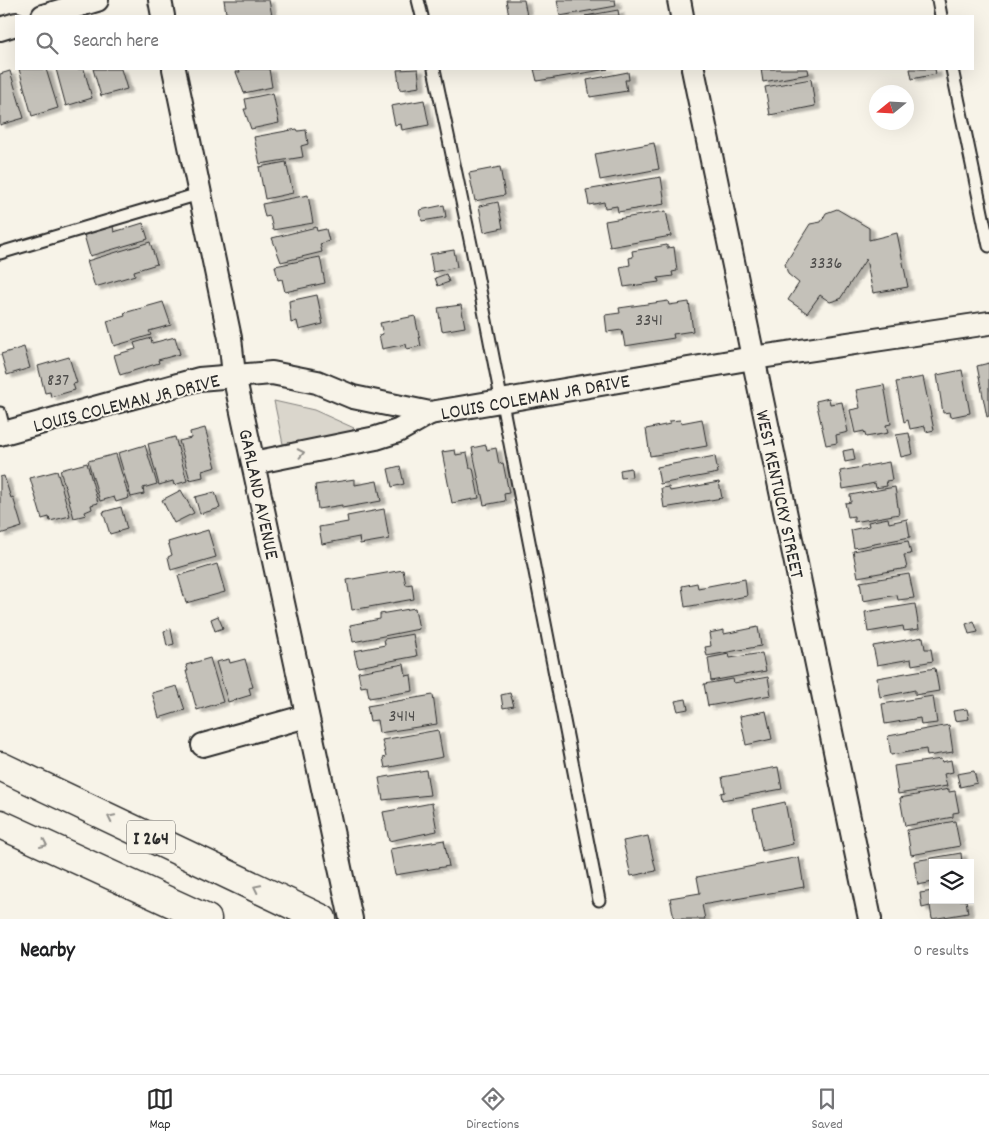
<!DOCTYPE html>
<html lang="en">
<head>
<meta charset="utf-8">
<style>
  :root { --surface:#fff; --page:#f6f6f6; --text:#202124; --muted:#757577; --line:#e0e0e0; --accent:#2b2b2b }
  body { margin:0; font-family:Dekko,sans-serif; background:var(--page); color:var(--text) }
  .controls { position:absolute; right:15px; bottom:15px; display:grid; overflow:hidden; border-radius:0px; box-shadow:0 5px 20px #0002 }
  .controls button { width:45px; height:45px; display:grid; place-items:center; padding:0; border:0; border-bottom:1px solid var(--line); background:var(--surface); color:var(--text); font:25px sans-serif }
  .compass { position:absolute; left:869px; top:85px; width:45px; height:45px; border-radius:50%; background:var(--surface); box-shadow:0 5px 20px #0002; rotate:252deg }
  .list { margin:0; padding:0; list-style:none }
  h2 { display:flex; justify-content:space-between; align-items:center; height:65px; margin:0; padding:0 20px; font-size:21px }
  h2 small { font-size:16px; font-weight:400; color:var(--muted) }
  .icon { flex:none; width:28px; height:28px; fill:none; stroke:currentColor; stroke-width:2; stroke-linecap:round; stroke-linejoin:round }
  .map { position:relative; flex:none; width:989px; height:919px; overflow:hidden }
  .search { position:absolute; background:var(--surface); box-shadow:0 5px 20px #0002; left:15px; right:15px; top:15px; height:55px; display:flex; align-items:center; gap:12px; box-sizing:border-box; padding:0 18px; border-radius:0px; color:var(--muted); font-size:19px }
  .sheet { height:155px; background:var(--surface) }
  nav { display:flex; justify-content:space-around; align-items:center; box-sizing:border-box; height:70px; border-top:1px solid var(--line); background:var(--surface); font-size:14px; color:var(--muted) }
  nav a { display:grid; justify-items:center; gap:2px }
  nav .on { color:var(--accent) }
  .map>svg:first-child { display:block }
</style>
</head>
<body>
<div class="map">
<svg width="989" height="919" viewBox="0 0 989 919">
  <defs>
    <filter id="shadow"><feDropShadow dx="5.5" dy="3" stdDeviation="1" flood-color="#0004"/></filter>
  </defs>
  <rect width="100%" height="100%" fill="#f7f3e8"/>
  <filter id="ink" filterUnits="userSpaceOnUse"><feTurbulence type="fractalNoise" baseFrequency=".02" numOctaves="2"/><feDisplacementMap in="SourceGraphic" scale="10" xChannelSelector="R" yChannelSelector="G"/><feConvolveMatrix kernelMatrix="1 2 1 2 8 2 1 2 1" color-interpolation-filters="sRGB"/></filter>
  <g filter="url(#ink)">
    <polygon fill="#dad6cc" stroke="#82807c" points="274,401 314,410 354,428 349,433 283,444"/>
    <g fill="#c4c1b9" stroke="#2b2b2b" filter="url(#shadow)">
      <polygon points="224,0 269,0 272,16 229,16 228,13 226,13"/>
      <polygon points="506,0 524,0 527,16 509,16"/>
      <polygon points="557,0 615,0 616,6 560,16"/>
      <polygon points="618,10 619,16 585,16"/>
      <polygon points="19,69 46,69 58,108 32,116"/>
      <polygon points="56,69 84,69 92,98 66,106"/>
      <polygon points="93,69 121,69 127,89 101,96"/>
      <polygon points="239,69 269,69 272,87 244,93 236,72 240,72"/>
      <polygon points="418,69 420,87 400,90 397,70"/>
      <polygon points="534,69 608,69 537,81"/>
      <polygon points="761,69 808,69 809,74 763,82"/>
      <polygon points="910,69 935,69 936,74 912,79"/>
      <polygon points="10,71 24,118 0,125 0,74"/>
      <polygon points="628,72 629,80 625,80 627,91 590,97 587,80"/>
      <polygon points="811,79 815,106 770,115 765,87"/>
      <polygon points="273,93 279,123 251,129 244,109 247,109 245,99"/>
      <polygon points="424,100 429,125 402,130 401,124 395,125 391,106"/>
      <polygon points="297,129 298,131 306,130 308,144 301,146 303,157 260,164 254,137"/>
      <polygon points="654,143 659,169 600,180 595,154"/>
      <polygon points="286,162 293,193 265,199 259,167"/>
      <polygon points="500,167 505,195 475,201 469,173"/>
      <polygon points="661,177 665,204 618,212 617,206 605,208 604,202 589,205 586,190"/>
      <polygon points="308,195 313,223 273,230 270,216 265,217 262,204"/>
      <polygon points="498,202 503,228 484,232 479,206"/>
      <polygon points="444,205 446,217 422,221 420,210"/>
      <polygon points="837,209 869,228 869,240 897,233 908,287 873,293 866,259 840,299 830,302 820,295 807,313 788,300 799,283 788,274 785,264 810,224 821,222 826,213"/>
      <polygon points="666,211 671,236 610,247 605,221"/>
      <polygon points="143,223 148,239 90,256 84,235 113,226 114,232"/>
      <polygon points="316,227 317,231 326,229 329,241 320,244 322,252 281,262 272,238"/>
      <polygon points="150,242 157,264 134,271 135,275 95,287 87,261"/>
      <polygon points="667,245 667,248 674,247 677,271 672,272 673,276 658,278 659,282 624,287 620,267 630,265 629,258 633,257 632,251"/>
      <polygon points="454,250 457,267 433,272 430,254"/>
      <polygon points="320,257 325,283 285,292 282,279 278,280 275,266"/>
      <polygon points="446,274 449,282 438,286 435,278"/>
      <polygon points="317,295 323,324 299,330 297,321 291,323 289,301"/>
      <polygon points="668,301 669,305 689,302 693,331 673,334 674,338 625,346 622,330 607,332 605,315 620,313 619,308"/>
      <polygon points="163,302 171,325 149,331 151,335 114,346 107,321 125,316 124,313"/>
      <polygon points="461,305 465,327 442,331 438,308"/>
      <polygon points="415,316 421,346 407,349 406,344 382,349 379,335 383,334 380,323"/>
      <polygon points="175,337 180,354 158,360 159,363 120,375 114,355 136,349 134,343 151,338 152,343"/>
      <polygon points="24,347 30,368 7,375 1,354"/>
      <polygon points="69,357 77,383 73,384 75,390 51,397 50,392 45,393 38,366"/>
      <polygon points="989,363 989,416 987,417 977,366"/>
      <polygon points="962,370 970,413 951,417 950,412 943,413 937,375"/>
      <polygon points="923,377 934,430 926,432 925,426 910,429 908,420 904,422 896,382"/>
      <polygon points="884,385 891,424 886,425 888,433 866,437 864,431 855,433 850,410 860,408 856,390"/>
      <polygon points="829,398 830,404 842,402 848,432 836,435 837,443 826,445 816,401"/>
      <polygon points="702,419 707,446 650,456 646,429 670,424 670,421 680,420 681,423"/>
      <polygon points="205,428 216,467 202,471 203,477 190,480 179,441 191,438 190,432"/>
      <polygon points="909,433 913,454 901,457 896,435"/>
      <polygon points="175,437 187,481 174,485 173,481 159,485 148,444"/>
      <polygon points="145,445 157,484 143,488 144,494 131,497 118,453"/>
      <polygon points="486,445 487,450 496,448 499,464 503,463 509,493 504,494 505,501 484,505 472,448"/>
      <polygon points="853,449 855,460 845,462 843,451"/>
      <polygon points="455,450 456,455 467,453 470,468 473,468 479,498 452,503 442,452"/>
      <polygon points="116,454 129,498 116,502 114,497 100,501 88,461"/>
      <polygon points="715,456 718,473 660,484 657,467"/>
      <polygon points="889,462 892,480 886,481 887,486 876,488 875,483 843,489 840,471"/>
      <polygon points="87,463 98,503 91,505 92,509 85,512 86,515 74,518 60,470"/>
      <polygon points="400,466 404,484 392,487 388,469"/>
      <polygon points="631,468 632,477 621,478 620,470"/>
      <polygon points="57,471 70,516 50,521 49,517 42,519 30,478"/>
      <polygon points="4,476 11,498 13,497 22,527 0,534 0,477"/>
      <polygon points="355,479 355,485 377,481 381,501 342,508 342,505 318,509 315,485"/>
      <polygon points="719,482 722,498 664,508 661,488 669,487 670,491"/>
      <polygon points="895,487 899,514 854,522 854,516 848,517 845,503 851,502 850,495"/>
      <polygon points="181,490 194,513 174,523 162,500"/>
      <polygon points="215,492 220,508 200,514 195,497"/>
      <polygon points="121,507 127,529 110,534 103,512"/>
      <polygon points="384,509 389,539 360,544 359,537 322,544 319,527 348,522 347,516"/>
      <polygon points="888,518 889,523 907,519 910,537 854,548 851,530 869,526 868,522"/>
      <polygon points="208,530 216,557 171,570 168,557 172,555 168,542"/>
      <polygon points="908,541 911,554 904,555 907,568 858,577 853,551"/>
      <polygon points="217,564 225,592 186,603 178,576"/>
      <polygon points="403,570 406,585 412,584 414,599 352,610 347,580"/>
      <polygon points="909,574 914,598 898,600 897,595 863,601 860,582"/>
      <polygon points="745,579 747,596 685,607 682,586 697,583 698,588"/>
      <polygon points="915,604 919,629 904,631 903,626 868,632 865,612"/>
      <polygon points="415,608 419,629 353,642 350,625 380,619 380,614"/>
      <polygon points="218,616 223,628 215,631 211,619"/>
      <polygon points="974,621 978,632 969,634 966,624"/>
      <polygon points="758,627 761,646 707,656 705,647 711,646 709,633 724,630 724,634"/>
      <polygon points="171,629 174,644 167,646 164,631"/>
      <polygon points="413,634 417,656 358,667 354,651 385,645 384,639"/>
      <polygon points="923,637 925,649 931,649 933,661 912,665 911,659 877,665 873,646"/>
      <polygon points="762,653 766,671 711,681 708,658 729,654 730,658"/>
      <polygon points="210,658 223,702 197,710 186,671 188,671 186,665"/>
      <polygon points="229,659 230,663 245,659 253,687 249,688 251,695 228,702 216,662"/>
      <polygon points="404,664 406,676 411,675 413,691 369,698 367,686 361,687 358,672"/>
      <polygon points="935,668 939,691 915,695 915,690 880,697 877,678"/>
      <polygon points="768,677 771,695 708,706 704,684 733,679 734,683"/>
      <polygon points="177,686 185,710 159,718 152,693"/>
      <polygon points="510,693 514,706 503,708 501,695"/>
      <polygon points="433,695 437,724 379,733 377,720 370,721 367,706"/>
      <polygon points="933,696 937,723 921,725 920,718 885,724 882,704"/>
      <polygon points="686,699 688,709 678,711 675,701"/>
      <polygon points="967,709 969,719 955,721 953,711"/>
      <polygon points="766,711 772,739 746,745 740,716"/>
      <polygon points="949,725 953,752 927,756 926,749 891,755 888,736"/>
      <polygon points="438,730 443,757 385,768 383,758 386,757 382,740"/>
      <polygon points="941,759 942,762 951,760 953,772 944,774 947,786 898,794 894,766"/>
      <polygon points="778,767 782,789 722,800 721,793 725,792 722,777"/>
      <polygon points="426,770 430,795 383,800 379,778"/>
      <polygon points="974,771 977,783 960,787 957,774"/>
      <polygon points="949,789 949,792 955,791 959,812 953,813 953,817 905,826 900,798"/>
      <polygon points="785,802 793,844 762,851 753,809"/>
      <polygon points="432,803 437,831 389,841 383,812"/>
      <polygon points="955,821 960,846 911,855 907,830"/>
      <polygon points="648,836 656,871 631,876 623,841"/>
      <polygon points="444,840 449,866 395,875 390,849"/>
      <polygon points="961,853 962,863 933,863 933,882 918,885 914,861"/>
      <polygon points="799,857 804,887 702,905 705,919 674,919 670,898 700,893 697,877"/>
      <polygon points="933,891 933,900 966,900 968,913 932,919 930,906 922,908 920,893"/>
    </g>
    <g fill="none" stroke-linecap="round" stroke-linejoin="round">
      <g stroke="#2b2b2b" stroke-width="15">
        <g id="lane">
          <polyline points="418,0 422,16"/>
          <polyline points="938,0 941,16"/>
          <polyline points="434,69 472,249 599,900"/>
          <polyline points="952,69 989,246"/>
          <polyline points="0,253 199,194"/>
          <polyline points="0,413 5,433"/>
        </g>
      </g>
      <g stroke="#2b2b2b" stroke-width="26">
        <g id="street">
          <polyline points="160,0 163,16"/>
          <polyline points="679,0 682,16"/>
          <polyline points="43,16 97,0"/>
          <polyline points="0,29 16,24"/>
          <polyline points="174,69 230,338 234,375 351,919"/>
          <polyline points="693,69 870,919"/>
          <polyline points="0,434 199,379 272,373 317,382 353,397 430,413 753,358 989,323"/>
          <polyline points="253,463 376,438 398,431 430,413"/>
          <polyline points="203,745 307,716"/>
        </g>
      </g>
      <g stroke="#2b2b2b" stroke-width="31">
        <g id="highway">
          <polyline points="0,766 322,919"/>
          <polyline points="0,824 207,919"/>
        </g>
      </g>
      <use href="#lane" stroke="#f7f3e8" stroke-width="11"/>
      <use href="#street" stroke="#f7f3e8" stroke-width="22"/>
      <use href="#highway" stroke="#f7f3e8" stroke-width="28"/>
    </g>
    <defs><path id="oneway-chevron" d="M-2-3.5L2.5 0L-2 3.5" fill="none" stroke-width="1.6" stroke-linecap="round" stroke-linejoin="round" transform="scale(1.25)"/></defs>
    <g stroke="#918f8a">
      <use href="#oneway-chevron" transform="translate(301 453) rotate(-12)"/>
      <use href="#oneway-chevron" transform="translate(111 818) rotate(-154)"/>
      <use href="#oneway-chevron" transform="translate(44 844) rotate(25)"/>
      <use href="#oneway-chevron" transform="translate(257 888) rotate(-154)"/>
    </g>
  </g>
  <g text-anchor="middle" stroke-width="4" stroke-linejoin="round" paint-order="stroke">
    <g font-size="18" fill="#51504e">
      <text x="826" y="268">3336</text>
      <text x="649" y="325">3341</text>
      <text x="58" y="385">837</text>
      <text x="402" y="721">3414</text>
    </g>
    <rect fill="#f7f3e8" stroke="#686764" stroke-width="1" x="127" y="820.5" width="48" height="33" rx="4"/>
    <g font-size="19" font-weight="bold" fill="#2b2b2b">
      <text x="151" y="844">I 264</text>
    </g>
    <g font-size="20" fill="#2b2b2b" stroke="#f7f3e8">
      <text transform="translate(535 396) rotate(-10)" y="7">LOUIS COLEMAN JR DRIVE</text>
      <text transform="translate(126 402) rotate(-14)" y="7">LOUIS COLEMAN JR DRIVE</text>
      <text transform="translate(260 494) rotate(78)" y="7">GARLAND AVENUE</text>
      <text transform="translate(781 494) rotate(78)" y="7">WEST KENTUCKY STREET</text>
    </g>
  </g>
</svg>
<div class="controls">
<button><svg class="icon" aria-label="layers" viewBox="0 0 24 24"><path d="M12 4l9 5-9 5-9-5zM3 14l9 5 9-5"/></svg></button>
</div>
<svg class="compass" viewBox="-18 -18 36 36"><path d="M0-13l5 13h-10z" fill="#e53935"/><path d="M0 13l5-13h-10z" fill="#757577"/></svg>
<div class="search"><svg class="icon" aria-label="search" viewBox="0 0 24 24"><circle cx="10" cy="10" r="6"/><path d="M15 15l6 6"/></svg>Search here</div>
</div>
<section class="sheet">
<h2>Nearby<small>0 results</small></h2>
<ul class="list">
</ul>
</section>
<nav>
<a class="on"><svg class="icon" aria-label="map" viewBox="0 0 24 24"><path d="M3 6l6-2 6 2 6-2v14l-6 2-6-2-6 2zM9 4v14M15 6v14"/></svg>Map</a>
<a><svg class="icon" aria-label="directions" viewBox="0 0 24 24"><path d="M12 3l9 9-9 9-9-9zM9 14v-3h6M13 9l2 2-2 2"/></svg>Directions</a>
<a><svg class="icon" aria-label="saved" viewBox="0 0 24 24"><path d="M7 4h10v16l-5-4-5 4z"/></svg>Saved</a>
</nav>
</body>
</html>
